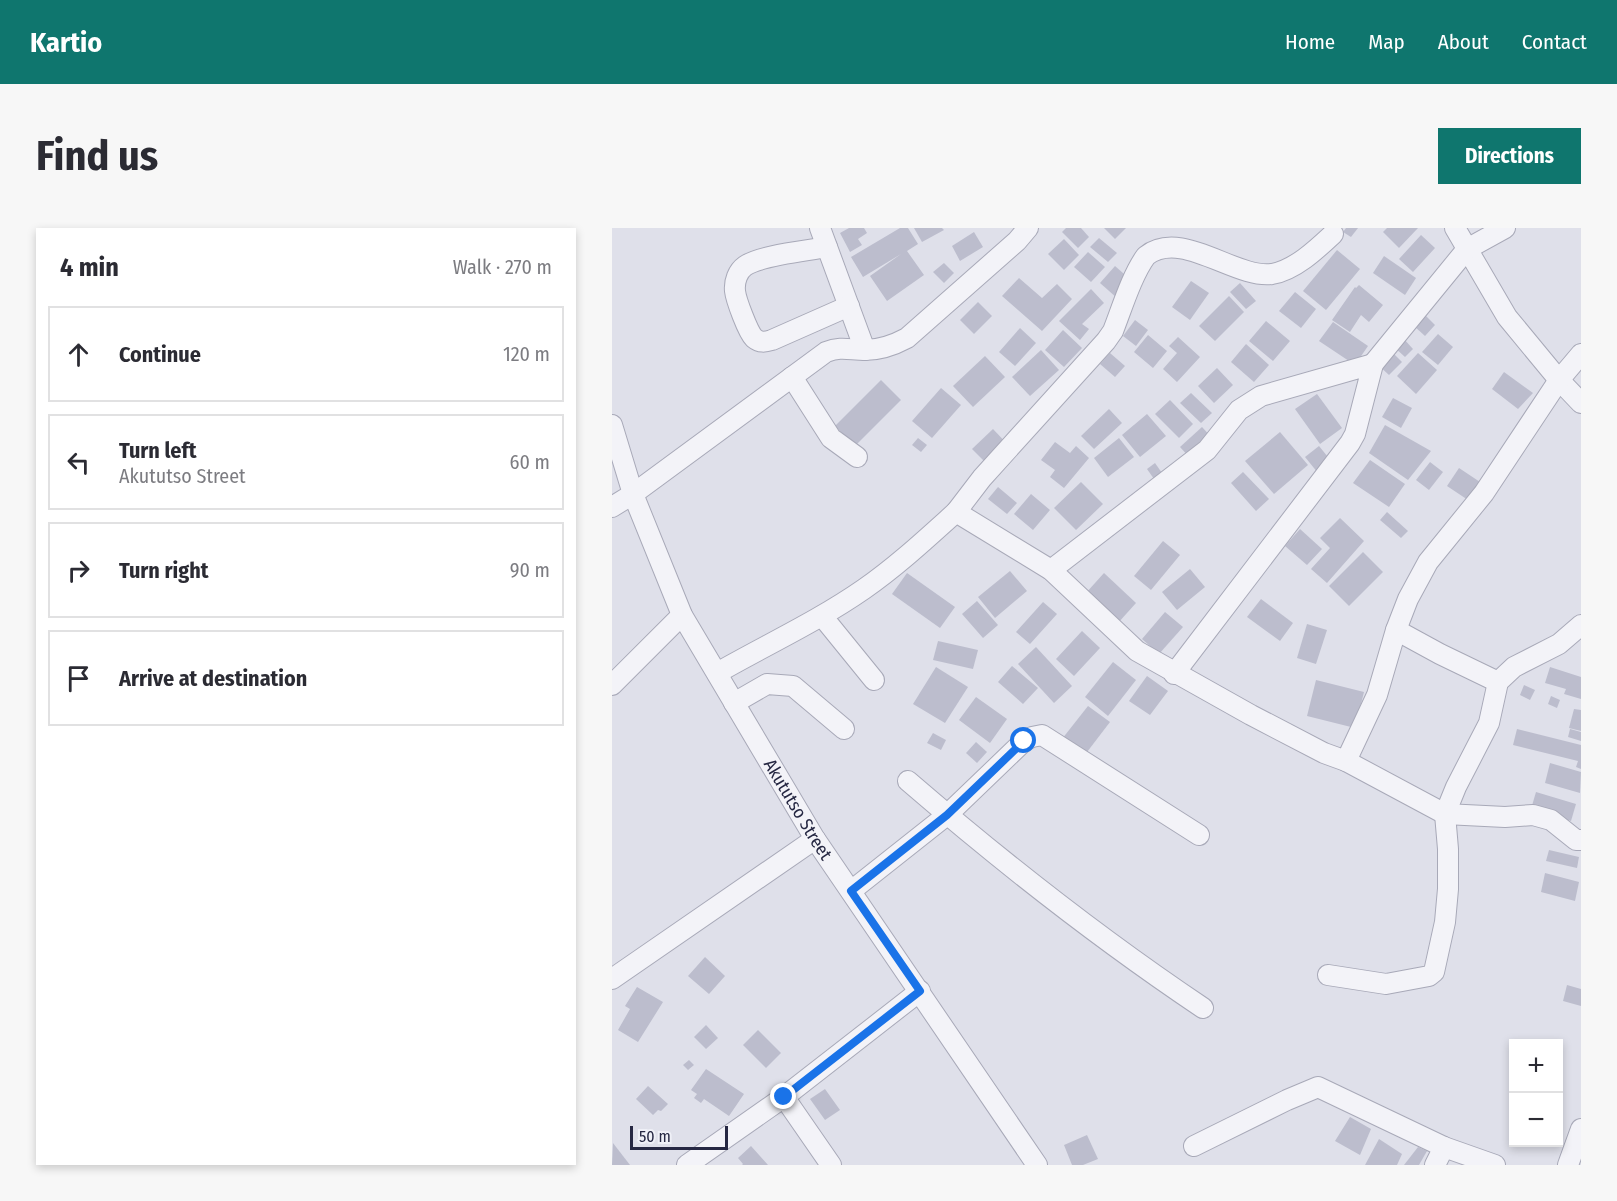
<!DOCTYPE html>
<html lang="en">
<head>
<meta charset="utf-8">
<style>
  :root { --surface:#fff; --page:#f7f7f7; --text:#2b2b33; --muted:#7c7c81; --line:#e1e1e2; --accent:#0f766e }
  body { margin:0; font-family:"Fira Sans Condensed",sans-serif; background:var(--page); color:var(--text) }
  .controls { position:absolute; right:18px; bottom:18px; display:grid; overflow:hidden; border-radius:0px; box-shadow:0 3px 9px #0003 }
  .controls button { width:54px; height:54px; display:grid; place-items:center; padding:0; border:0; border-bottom:2px solid var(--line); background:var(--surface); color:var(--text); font:30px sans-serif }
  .scale { position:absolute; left:18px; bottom:15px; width:98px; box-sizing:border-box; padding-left:6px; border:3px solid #262843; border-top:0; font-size:16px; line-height:21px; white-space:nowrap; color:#262843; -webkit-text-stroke:4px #eff0f7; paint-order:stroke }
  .stop { position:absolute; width:18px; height:18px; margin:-14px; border:4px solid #1a73e8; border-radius:50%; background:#fff }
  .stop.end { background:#1a73e8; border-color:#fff; box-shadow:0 2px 6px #0008 }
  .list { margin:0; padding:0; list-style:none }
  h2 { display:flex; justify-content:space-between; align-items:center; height:78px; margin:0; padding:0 24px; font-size:26px }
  h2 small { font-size:20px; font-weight:400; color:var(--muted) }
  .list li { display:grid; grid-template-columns:39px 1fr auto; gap:18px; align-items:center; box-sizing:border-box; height:96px; margin:0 12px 12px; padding:0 12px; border:2px solid var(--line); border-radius:0px }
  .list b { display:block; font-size:22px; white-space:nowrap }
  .list p { margin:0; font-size:20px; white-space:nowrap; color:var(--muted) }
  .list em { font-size:20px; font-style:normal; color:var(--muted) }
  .icon { flex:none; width:33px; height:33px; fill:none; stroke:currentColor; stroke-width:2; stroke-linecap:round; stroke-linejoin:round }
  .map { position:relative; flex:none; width:969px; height:937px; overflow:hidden; border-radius:0px }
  header { display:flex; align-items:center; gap:36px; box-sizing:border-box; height:84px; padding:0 30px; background:var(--accent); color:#fff }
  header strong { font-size:28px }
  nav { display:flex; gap:33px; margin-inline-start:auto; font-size:21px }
  .intro { display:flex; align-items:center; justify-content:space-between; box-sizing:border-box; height:144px; padding:0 36px }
  h1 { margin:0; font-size:42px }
  .button { padding:15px 27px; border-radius:0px; background:var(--accent); color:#fff; font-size:21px; font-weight:700 }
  main { display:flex; gap:36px; padding:0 36px }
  aside { flex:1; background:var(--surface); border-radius:0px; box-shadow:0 3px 9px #0003 }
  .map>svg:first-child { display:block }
</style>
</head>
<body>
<header>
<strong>Kartio</strong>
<nav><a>Home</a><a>Map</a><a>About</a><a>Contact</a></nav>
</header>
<div class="intro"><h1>Find us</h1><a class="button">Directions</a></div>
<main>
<aside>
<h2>4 min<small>Walk · 270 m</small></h2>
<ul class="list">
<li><svg class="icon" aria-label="ahead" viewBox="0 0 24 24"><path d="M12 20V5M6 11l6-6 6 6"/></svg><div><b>Continue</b></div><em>120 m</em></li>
<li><svg class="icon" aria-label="left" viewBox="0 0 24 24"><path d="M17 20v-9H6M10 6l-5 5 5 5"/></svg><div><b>Turn left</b><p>Akututso Street</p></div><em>60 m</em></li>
<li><svg class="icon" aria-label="right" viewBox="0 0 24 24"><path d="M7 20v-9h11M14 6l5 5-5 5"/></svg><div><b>Turn right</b></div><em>90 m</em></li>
<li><svg class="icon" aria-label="arrive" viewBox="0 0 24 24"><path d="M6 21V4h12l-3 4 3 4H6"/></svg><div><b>Arrive at destination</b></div></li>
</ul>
</aside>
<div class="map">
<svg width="969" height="937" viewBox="0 0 969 937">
  <rect width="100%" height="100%" fill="#dfe0ea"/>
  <g fill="#bcbdcd">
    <polygon points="237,0 252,0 255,5 246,11 250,17 238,24 228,5"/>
    <polygon points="288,0 296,0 306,16 295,23 312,47 275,73 258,48 289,26 251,49 239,29"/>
    <polygon points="302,0 330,0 332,2 310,14"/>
    <polygon points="454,0 469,0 477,9 466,20 450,4"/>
    <polygon points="492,0 514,0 503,11"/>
    <polygon points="734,0 746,0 739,9 731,4"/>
    <polygon points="775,0 806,0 787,20 771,4"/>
    <polygon points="362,4 371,19 348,33 340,18"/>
    <polygon points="809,7 823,20 801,44 787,31"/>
    <polygon points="487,10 505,25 496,34 478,19"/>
    <polygon points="452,11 467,27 452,42 436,26"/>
    <polygon points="725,22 748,41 714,82 691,63"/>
    <polygon points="476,24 493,39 479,54 462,39"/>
    <polygon points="772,28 804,50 793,67 761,45"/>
    <polygon points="332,35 342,45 332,55 321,44"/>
    <polygon points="503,38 520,53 505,70 488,55"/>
    <polygon points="407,50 430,70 445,56 460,71 430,103 390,68"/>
    <polygon points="579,53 597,65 578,92 560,79"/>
    <polygon points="628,55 644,73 634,81 618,64"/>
    <polygon points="747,57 771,77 757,94 749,87 738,104 720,92 743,59 744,60"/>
    <polygon points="479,61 492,75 470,96 477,101 468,112 447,93"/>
    <polygon points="683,64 704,81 689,100 667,83"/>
    <polygon points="617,68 632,84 603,113 587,98"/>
    <polygon points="366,74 380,88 362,106 348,92"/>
    <polygon points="812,86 823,97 813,108 802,98"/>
    <polygon points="523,92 536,102 524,118 511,108"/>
    <polygon points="654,93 678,113 661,133 637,113"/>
    <polygon points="721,94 756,118 743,137 707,113"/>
    <polygon points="408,100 424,115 403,138 387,124"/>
    <polygon points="451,102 470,120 452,139 433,122"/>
    <polygon points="826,106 841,119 826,137 810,124"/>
    <polygon points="536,107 555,123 541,140 522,124"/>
    <polygon points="566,109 588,129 565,154 551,141 565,125 557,118"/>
    <polygon points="791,110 801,121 793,129 782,119"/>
    <polygon points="634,116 657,137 642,154 619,134"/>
    <polygon points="429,122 447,142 418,168 400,149"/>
    <polygon points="779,123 790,134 777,147 766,137"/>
    <polygon points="498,125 513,138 503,149 488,136"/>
    <polygon points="806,125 825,142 804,166 785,148"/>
    <polygon points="373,128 393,149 361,179 341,158"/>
    <polygon points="605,140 621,157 602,175 586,158"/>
    <polygon points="892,144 921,165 906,181 880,161"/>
    <polygon points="269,152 289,172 243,218 223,198"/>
    <polygon points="329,160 349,177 320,210 300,193"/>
    <polygon points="579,165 600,185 589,195 568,175"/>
    <polygon points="705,166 730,200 708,216 683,181"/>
    <polygon points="781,170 800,180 789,200 770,189"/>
    <polygon points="558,172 581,196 567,210 543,186"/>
    <polygon points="497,181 510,195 482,221 469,208"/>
    <polygon points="535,186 554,208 528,229 510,207"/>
    <polygon points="773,197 819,223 796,252 757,225"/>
    <polygon points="590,199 601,211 579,231 568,219"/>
    <polygon points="381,201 398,219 378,239 360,221"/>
    <polygon points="668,204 696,237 662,266 633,233"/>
    <polygon points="306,210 315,217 309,224 300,217"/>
    <polygon points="507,210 522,229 496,249 482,230"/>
    <polygon points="443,214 458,225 464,218 477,230 452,260 438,249 443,242 429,232"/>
    <polygon points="707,218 720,234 706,245 693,229"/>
    <polygon points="758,232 793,256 777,279 741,255"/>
    <polygon points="818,234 831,244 817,262 804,252"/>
    <polygon points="543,235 550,245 542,251 535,241"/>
    <polygon points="847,240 871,256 859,274 835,258"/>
    <polygon points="631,244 657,271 644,283 619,255"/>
    <polygon points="469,254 491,276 464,302 442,280"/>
    <polygon points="386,259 405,275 395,286 376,271"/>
    <polygon points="419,266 438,282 421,302 402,286"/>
    <polygon points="775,284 796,303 789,310 768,292"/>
    <polygon points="728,290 752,313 715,355 699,341 718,320 708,310"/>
    <polygon points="688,301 710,321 695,337 673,318"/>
    <polygon points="551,313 568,327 539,362 522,348"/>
    <polygon points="751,324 771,344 737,378 717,358"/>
    <polygon points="578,341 593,359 565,382 550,364"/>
    <polygon points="398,343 415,363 383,390 366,369"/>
    <polygon points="295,345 343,379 328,400 280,366"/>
    <polygon points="492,345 524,375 506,395 474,365"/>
    <polygon points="649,371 681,395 668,413 635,389"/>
    <polygon points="365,373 386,397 371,410 350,386"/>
    <polygon points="431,374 445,386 418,416 404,404"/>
    <polygon points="553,384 571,399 547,426 530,411"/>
    <polygon points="695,396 715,402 704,436 685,430"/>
    <polygon points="470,403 488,420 462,448 444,431"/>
    <polygon points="326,413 366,422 361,441 321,432"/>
    <polygon points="424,419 460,458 442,475 406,436"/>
    <polygon points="501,434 524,452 496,488 473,469"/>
    <polygon points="400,438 426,460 411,476 386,454"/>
    <polygon points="324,439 356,459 333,495 301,476"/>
    <polygon points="938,439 969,449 969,471 952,466 954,461 933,455"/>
    <polygon points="535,448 556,463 538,487 517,473"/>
    <polygon points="704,452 752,464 743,500 695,488"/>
    <polygon points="912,457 923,462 918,472 908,467"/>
    <polygon points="939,468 948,472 945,480 936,476"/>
    <polygon points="364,469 395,491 378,515 347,492"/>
    <polygon points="476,478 498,494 472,528 450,511"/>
    <polygon points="962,481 969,482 969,503 957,500"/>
    <polygon points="905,501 969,517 969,541 964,539 966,533 901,517"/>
    <polygon points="958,501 969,504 969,513 956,509"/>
    <polygon points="321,505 334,512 329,522 315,515"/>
    <polygon points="364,514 375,524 365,535 354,525"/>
    <polygon points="938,535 969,544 968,565 933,555"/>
    <polygon points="924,564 964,576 959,593 919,581"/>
    <polygon points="937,622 967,629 965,640 934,633"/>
    <polygon points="933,645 967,654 963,673 929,664"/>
    <polygon points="93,729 113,748 97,766 76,748"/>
    <polygon points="955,757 969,761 969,778 951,773"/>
    <polygon points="25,759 51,774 26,814 6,802 18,781 13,778"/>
    <polygon points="94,797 106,810 94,821 82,809"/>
    <polygon points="146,802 169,825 154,840 131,817"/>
    <polygon points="77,832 82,837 76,842 71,837"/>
    <polygon points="94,841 132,866 117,888 92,871 89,875 82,870 85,866 79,862"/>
    <polygon points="36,858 56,876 49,883 46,882 41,887 24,871"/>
    <polygon points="213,861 228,882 213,892 198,871"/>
    <polygon points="738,889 759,901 748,927 723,913"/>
    <polygon points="475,907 486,931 471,937 460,937 452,917"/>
    <polygon points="767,911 790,926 785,937 753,937"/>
    <polygon points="1,915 18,937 0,937"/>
    <polygon points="139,918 156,937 130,937 131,936 126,930"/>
    <polygon points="806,919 815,923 807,937 792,937"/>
  </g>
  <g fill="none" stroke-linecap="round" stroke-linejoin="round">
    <g stroke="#a8a9b8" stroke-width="22">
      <g id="minor">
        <polyline points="208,0 253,122"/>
        <polyline points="843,0 895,89 947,152 969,175"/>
        <path d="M 215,19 C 195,23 149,27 133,38 C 126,43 122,53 123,63 C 124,72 136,104 142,110 C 148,115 153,114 160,112 L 237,78"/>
        <polyline points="761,136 855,21 893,0"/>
        <polyline points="180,149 219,210 245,229"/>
        <path id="s1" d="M 0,197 L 21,266 L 70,387 L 203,611 L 425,937"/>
        <path d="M 0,279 L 21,266 L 214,124 C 229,118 238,122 253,122 C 268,122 282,117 295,110 L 405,13 L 416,0"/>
        <path d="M 344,284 L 370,250 L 494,113 L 501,103 C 510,80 520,47 534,28 C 569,0 623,51 660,46 C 683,42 705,21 721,6"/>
        <polyline points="439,342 595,222 627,182 649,168 761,136 743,206 738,215 562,446"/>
        <polyline points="210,388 262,452"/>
        <polyline points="784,402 828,426 886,454"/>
        <path d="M 105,445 C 154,417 206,393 252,361 C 285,338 314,311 344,284 L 439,342 L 525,423 L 639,487 L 712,525 L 734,533 L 765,467 L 784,402 L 796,371 L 816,334 L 872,265 L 947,152 L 969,126"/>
        <polyline points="0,457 70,387"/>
        <polyline points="122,475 155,456 181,458 232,501"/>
        <polyline points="734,533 833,586 893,589 921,587 939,592 964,612 969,612"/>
        <path d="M 296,553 C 390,634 488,711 591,780"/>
        <polyline points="239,663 335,587 412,513 420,509 430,507 587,607"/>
        <polyline points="716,747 774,756 817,748 822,744 833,694 836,661 836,621 833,586 844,559 877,495 886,454 902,439 947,416 969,397"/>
        <polyline points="0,751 203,611"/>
        <polyline points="172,869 219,937"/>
        <polyline points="582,918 675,872 706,859 832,919 883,937"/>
        <polyline points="75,937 172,869 308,763"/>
        <polyline points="823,937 832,919"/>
        <polyline points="956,937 969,901"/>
      </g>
    </g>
    <use href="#minor" stroke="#f3f3f8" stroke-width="20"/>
  </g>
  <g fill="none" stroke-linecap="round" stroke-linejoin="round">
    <polyline stroke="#1a73e8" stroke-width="8" points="172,869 308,763 239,663 335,587 412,513"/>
  </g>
  <g text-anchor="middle" stroke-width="4.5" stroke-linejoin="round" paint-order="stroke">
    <g font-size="18" fill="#262843" stroke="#eff0f7">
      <text dy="6" stroke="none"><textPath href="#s1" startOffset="429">Akututso Street</textPath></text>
    </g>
  </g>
</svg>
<div class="controls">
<button>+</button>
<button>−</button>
</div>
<div class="scale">50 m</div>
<div class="stop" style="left:412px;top:513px"></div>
<div class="stop end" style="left:172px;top:869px"></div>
</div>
</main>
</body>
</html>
